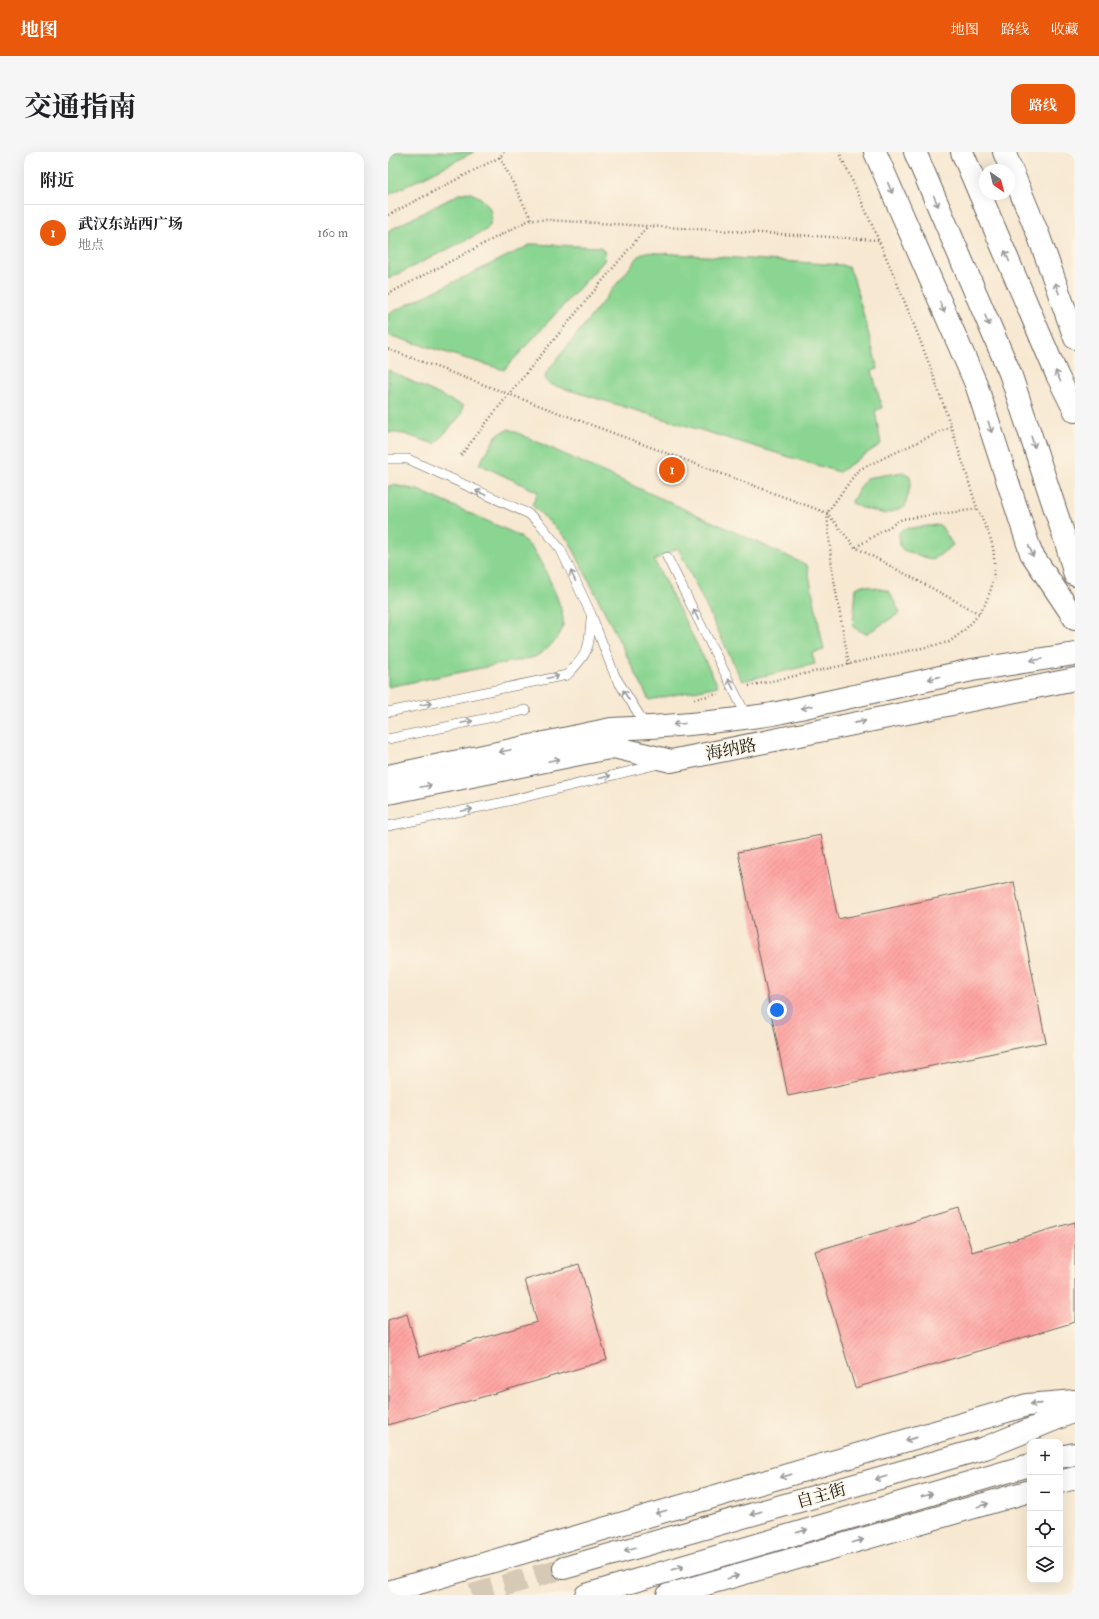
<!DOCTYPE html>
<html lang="zh">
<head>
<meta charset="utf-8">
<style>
  :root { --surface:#fff; --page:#f6f6f6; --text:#202124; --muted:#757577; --line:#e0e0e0; --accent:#ea580c }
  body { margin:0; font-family:"IM FELL Double Pica","Noto Serif SC",serif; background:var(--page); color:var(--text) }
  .controls { position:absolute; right:12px; bottom:12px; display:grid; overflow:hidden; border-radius:8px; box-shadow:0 4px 16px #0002 }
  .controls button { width:36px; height:36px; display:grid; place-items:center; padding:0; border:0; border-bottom:1px solid var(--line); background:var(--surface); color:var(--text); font:20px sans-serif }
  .compass { position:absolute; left:591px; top:12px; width:36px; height:36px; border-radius:50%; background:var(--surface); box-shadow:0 4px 16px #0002; rotate:145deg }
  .you { position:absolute; left:389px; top:858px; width:14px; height:14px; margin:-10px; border:3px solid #fff; border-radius:50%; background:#1a73e8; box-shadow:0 0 0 6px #1a73e833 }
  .badge { display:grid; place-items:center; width:26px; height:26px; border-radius:50%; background:var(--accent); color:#fff; font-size:13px; font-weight:700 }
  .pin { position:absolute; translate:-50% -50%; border:2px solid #fff; box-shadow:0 1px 4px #0006 }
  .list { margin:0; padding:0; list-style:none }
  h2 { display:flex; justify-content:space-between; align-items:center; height:52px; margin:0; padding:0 16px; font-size:17px }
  h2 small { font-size:13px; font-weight:400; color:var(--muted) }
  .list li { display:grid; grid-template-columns:26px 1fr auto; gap:12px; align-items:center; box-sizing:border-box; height:56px; padding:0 16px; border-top:1px solid var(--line) }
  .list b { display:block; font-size:15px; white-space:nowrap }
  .list p { margin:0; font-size:13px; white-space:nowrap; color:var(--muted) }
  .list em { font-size:13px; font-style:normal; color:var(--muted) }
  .icon { flex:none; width:22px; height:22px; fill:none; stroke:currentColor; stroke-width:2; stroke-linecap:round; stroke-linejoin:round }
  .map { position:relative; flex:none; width:687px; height:1443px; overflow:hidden; border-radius:12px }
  header { display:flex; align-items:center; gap:24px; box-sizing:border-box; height:56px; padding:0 20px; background:var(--accent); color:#fff }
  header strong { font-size:19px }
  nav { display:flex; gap:22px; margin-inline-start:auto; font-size:14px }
  .intro { display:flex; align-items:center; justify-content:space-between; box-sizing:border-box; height:96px; padding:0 24px }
  h1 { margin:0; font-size:28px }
  .button { padding:10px 18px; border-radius:12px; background:var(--accent); color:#fff; font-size:14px; font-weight:700 }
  main { display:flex; gap:24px; padding:0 24px }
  aside { flex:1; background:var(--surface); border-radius:12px; box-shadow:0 4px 16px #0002 }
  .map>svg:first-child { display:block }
</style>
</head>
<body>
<header>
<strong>地图</strong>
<nav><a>地图</a><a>路线</a><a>收藏</a></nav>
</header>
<div class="intro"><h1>交通指南</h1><a class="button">路线</a></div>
<main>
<aside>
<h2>附近<small></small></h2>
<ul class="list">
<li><span class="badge">1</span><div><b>武汉东站西广场</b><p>地点</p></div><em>160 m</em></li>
</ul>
</aside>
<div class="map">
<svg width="687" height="1443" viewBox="0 0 687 1443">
  <defs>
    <pattern id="building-hatch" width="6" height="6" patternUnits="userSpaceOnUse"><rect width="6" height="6" fill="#fea4a3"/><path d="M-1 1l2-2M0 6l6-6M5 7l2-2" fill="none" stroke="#d98d8c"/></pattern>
  </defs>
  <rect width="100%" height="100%" fill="#fcf5e5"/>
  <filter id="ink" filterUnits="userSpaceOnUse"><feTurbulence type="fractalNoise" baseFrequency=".025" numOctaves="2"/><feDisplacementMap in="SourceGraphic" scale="8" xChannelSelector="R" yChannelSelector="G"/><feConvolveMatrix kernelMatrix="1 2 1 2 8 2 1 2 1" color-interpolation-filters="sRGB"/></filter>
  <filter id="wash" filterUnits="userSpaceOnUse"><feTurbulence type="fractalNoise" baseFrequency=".012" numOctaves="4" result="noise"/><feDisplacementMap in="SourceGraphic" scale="16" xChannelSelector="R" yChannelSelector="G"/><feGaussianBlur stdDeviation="0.9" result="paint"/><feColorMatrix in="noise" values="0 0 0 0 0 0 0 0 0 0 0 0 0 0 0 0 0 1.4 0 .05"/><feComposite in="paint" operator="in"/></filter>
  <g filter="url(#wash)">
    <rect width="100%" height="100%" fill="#f7e8d1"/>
    <g fill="#8bd592" stroke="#547857">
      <polygon points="0,0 86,0 0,43"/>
      <path d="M 79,40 C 97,44 112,62 98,78 L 0,127 L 0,79 L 71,42 Z"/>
      <polygon points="144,92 213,95 217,101 216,109 116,218 0,183 0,162"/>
      <polygon points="257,100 454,113 461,116 465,124 490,217 484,219 494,256 487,259 493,292 451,320 161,232 157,228 158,221 251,104"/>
      <polygon points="0,218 75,254 73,263 47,292 16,282 0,280"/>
      <polygon points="121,277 419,413 436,498 424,501 427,512 354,529 290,396 266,408 330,534 261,548 181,389 144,353 150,340 91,312 109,283"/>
      <polygon points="515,320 522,324 523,330 517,355 497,362 474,356 463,351 478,326"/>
      <path d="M 5,333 L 30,338 L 128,382 C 135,387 141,392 146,399 C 155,412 178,459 175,473 C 172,488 159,497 147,505 L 0,535 L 0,334 Z"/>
      <polygon points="548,373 553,374 565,393 545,408 515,398 512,394 511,381 515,377"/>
      <polygon points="474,433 501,439 512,461 478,482 465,475 468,436"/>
    </g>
    <g id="blocks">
      <g fill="url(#building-hatch)">
        <polygon points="433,683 450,767 626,730 658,890 400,944 350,700"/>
        <polygon points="571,1056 584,1100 687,1070 687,1170 467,1236 427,1099"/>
        <polygon points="191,1112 219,1208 0,1273 0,1168 19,1162 31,1205 149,1170 137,1128"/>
      </g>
    </g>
  </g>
  <g filter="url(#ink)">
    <use href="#blocks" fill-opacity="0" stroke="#69635b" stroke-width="1"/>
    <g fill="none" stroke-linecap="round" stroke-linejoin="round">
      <polyline stroke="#d6c9b6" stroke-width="22" stroke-dasharray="22 11" stroke-linecap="butt" points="84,1443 176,1416"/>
      <g stroke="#69635b" stroke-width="10">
        <g id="service">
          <polyline points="0,307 20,307 141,362 153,373 173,398 203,462 227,524 258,574"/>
          <polyline points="279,405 359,565"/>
          <path d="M 0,560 L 179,523 C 201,501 201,497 203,467"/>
          <polyline points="0,587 138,558"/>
          <polyline points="0,674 112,651 271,612"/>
        </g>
      </g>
      <g stroke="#69635b" stroke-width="24">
        <g id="tertiary">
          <polyline points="672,1305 687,1302"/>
          <polyline points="176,1416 597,1296 687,1259"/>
          <polyline points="198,1443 642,1313"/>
        </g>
      </g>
      <g stroke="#69635b" stroke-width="24">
        <g id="secondary">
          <polyline points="487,0 588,232 643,401 687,467"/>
          <polyline points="527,0 622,221 678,390 687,423"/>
          <polyline points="574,0 669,223 687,259"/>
          <polyline points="616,0 650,82 687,186"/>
          <path d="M 0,624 L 223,577 C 277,575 332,570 385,562 L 584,518 L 687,502"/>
          <polyline points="0,641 226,595 283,609 687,527"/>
          <polyline points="672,1330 687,1326"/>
          <polyline points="0,1440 639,1253 687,1249"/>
          <polyline points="280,1443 642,1339"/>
        </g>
      </g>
      <g stroke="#69635b" stroke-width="2.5" stroke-dasharray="1 3" stroke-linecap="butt">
        <polyline points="112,5 143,67"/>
        <polyline points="0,63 112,5 116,0"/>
        <polyline points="0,142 143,67 491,88"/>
        <polyline points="0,197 439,361 467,395 592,462"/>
        <polyline points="73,303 121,242 259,75"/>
        <polyline points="468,395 514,367 590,357"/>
        <polyline points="461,513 444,417 439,361 470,318 562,275"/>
        <path d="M 361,534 L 561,490 C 591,469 608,444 606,406 C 606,389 597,374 590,358 C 586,347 582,335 579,323 C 566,285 554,247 540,209 C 513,138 483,69 451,0"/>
        <polyline points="306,547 330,542"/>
      </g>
      <use href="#service" stroke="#fff" stroke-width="9"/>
      <use href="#tertiary" stroke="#fff" stroke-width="22"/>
      <use href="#secondary" stroke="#fff" stroke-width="22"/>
    </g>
    <defs><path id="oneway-shaft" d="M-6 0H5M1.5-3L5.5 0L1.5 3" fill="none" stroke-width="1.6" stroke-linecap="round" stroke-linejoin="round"/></defs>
    <g stroke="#999">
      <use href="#oneway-shaft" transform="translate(502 36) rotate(67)"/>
      <use href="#oneway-shaft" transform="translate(548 49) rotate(67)"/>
      <use href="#oneway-shaft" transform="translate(619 104) rotate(-113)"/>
      <use href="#oneway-shaft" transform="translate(669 136) rotate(-110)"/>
      <use href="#oneway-shaft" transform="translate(554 155) rotate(66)"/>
      <use href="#oneway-shaft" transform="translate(599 168) rotate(67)"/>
      <use href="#oneway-shaft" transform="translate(670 224) rotate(-115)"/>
      <use href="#oneway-shaft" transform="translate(602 275) rotate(72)"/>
      <use href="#oneway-shaft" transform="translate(645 290) rotate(72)"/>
      <use href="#oneway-shaft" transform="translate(93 341) rotate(-156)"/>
      <use href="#oneway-shaft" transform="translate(643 399) rotate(67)"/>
      <use href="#oneway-shaft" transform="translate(185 424) rotate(-115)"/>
      <use href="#oneway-shaft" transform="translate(308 463) rotate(-116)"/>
      <use href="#oneway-shaft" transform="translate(648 508) rotate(171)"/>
      <use href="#oneway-shaft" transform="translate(165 525) rotate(-12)"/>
      <use href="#oneway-shaft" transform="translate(546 526) rotate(167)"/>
      <use href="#oneway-shaft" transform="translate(343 532) rotate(-117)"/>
      <use href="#oneway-shaft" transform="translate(238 543) rotate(-121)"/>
      <use href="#oneway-shaft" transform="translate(38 552) rotate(-12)"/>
      <use href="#oneway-shaft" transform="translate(419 555) rotate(167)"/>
      <use href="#oneway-shaft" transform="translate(79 570) rotate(-12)"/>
      <use href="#oneway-shaft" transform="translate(472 570) rotate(-11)"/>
      <use href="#oneway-shaft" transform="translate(291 572) rotate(175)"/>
      <use href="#oneway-shaft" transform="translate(117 599) rotate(168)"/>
      <use href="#oneway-shaft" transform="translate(166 608) rotate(-12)"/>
      <use href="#oneway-shaft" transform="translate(217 625) rotate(-14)"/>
      <use href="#oneway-shaft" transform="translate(38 634) rotate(-12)"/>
      <use href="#oneway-shaft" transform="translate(79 658) rotate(-12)"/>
      <use href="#oneway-shaft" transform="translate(648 1252) rotate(176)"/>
      <use href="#oneway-shaft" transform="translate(523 1287) rotate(164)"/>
      <use href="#oneway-shaft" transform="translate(398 1324) rotate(164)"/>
      <use href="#oneway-shaft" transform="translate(493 1326) rotate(164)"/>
      <use href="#oneway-shaft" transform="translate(539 1343) rotate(-16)"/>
      <use href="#oneway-shaft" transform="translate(595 1353) rotate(-16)"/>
      <use href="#oneway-shaft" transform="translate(273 1360) rotate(164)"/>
      <use href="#oneway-shaft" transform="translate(368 1361) rotate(164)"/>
      <use href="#oneway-shaft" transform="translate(414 1379) rotate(-16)"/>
      <use href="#oneway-shaft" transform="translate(470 1389) rotate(-16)"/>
      <use href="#oneway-shaft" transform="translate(242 1397) rotate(164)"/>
      <use href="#oneway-shaft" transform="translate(290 1416) rotate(-16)"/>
      <use href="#oneway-shaft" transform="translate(345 1425) rotate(-16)"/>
    </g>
  </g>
  <g text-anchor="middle" stroke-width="3.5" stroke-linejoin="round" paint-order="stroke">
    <g font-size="17" fill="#1c1c1c" stroke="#fcf5e5">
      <text transform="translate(343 597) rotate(-11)" y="6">海纳路</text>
      <text transform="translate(433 1343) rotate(-16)" y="6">自主街</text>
    </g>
  </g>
</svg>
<div class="controls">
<button>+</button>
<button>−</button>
<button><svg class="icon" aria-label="locate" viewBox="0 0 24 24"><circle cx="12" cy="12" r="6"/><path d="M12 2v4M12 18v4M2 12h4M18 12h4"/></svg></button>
<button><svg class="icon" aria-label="layers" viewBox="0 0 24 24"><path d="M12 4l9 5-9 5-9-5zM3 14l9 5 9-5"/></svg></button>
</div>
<svg class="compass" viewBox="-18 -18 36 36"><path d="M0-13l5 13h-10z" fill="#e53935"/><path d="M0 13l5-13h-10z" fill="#757577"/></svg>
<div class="you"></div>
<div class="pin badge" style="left:284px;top:318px">1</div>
</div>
</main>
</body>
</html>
